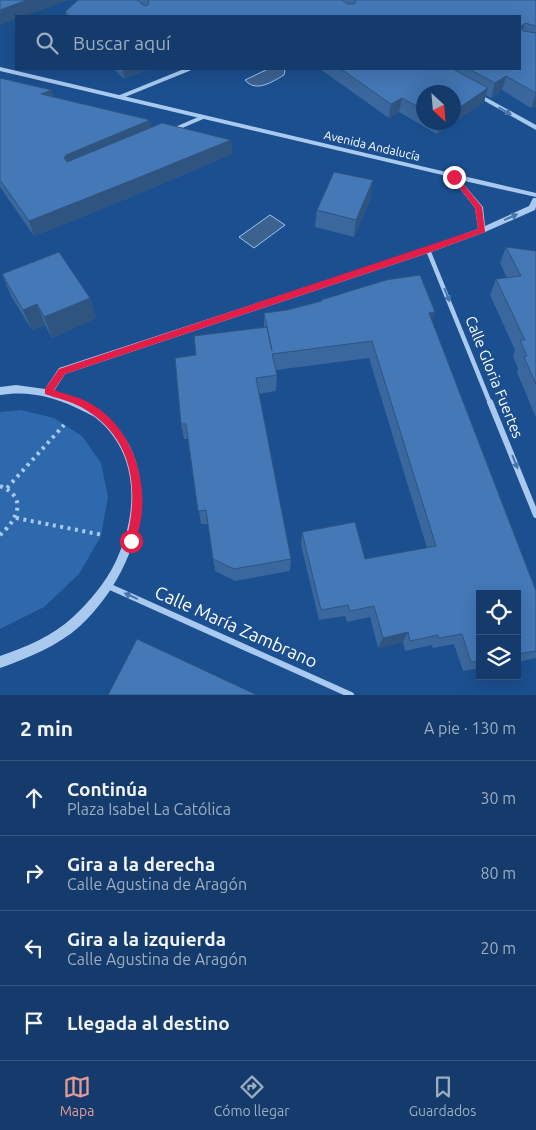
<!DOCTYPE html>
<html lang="es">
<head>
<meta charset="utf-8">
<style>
  :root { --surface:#143b6b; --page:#214673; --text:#f1f3f6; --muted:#9dadc1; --line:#33557e; --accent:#e69b98 }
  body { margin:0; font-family:Ubuntu,sans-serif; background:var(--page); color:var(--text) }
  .controls { position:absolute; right:15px; bottom:15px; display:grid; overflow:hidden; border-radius:0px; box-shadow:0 5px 20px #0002 }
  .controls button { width:45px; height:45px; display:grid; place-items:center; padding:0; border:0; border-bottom:1px solid var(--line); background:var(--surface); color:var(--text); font:25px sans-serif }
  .compass { position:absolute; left:416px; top:85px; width:45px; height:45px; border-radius:50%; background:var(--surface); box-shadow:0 5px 20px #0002; rotate:154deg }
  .stop { position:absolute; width:15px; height:15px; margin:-11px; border:4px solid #e11d48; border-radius:50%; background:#fff }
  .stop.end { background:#e11d48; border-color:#fff; box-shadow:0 1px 5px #0008 }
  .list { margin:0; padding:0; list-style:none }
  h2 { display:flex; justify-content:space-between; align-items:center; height:65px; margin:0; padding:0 20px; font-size:21px }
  h2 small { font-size:16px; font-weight:400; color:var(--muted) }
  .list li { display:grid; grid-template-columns:32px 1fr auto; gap:15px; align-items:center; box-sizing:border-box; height:75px; padding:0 20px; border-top:1px solid var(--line) }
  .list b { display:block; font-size:19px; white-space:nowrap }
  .list p { margin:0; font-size:16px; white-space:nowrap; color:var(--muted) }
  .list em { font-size:16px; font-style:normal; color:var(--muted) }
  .icon { flex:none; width:28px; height:28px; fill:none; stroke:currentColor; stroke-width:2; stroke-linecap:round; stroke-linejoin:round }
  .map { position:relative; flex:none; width:536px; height:695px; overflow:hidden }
  .search { position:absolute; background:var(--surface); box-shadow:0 5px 20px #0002; left:15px; right:15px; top:15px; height:55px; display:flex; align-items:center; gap:12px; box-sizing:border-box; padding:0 18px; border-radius:0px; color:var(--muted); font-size:19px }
  .sheet { height:365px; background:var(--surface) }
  nav { display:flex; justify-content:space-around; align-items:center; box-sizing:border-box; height:70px; border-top:1px solid var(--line); background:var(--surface); font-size:14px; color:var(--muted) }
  nav a { display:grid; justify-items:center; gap:2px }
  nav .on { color:var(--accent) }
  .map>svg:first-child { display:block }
</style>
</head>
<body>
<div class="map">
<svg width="536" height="695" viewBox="0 0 536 695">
  <rect width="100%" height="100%" fill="#1b4f8f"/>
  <polygon fill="#2e69ad" points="21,410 54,418 82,436 101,463 108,497 101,536 79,574 44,607 0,629 0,412"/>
  <g fill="#3c6290" stroke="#9cc4f0">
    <path d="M 268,69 L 283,69 L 285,71 L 284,75 C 272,82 256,93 245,80 Z"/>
    <polygon points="270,215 285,225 254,248 239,237"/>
  </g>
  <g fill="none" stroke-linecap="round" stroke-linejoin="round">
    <g stroke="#a9c9ee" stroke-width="4" stroke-dasharray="3 4.5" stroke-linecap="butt">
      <path d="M 0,486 C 28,497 18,519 0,535"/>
      <polyline points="7,488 64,425"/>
      <polyline points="16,518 103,535"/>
    </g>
    <g stroke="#a9c9ee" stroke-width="4">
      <polyline points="120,97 189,69"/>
      <polyline points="173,130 203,117"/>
    </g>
    <polyline stroke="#a9c9ee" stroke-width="4.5" points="428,250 490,403"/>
    <g stroke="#a9c9ee" stroke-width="6">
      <polyline points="490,402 536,515"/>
      <polyline points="108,586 351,695"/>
    </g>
    <g fill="#a9c9ee" fill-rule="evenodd">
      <path d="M 0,67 L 536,193 L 536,197 L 460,180 L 483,207 L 485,226 L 529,206 L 533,198 L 536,198 L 536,207 L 535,210 L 485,232 L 431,252 L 65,374 L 54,391 C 176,422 155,556 80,626 C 58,646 28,658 0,668 L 0,656 C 26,647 53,636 73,617 C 90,601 105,583 115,563 C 138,516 141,455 97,419 C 93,415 86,413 81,410 C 56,397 28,390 0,395 L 0,387 L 16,385 L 45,389 L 59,368 L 425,248 L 478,229 L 475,208 L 451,177 L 0,71 Z"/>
      <polygon points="476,92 536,125 536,130 474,95 474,93"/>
    </g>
  </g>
  <g fill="#3a679d">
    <polygon points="78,0 536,0 536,106 531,108 502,90 491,98 486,95 484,102 454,122 454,92 424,92 424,122 453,122 437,134 399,112 389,118 320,69 520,69 520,16 66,16 65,12"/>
    <polygon points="114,69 150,69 124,79"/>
    <polygon points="0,78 53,97 151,127 231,140 232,154 133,196 34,236 0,187"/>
    <polygon points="371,197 354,237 315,227 317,210"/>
    <polygon points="506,247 536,251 536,418 517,372 518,369 513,356 515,350 490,295 496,279 507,278 500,263"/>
    <polygon points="2,274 90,298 96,318 52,338 45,325 32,330 11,296"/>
    <polygon points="321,300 435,312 432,321 536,591 536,658 517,662 517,594 480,594 480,668 463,671 454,644 433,648 432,645 405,651 403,642 378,648 370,617 347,622 345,616 319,620 301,545 302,532 365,559 427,548 369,358 276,370 277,375 276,391 259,394 291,559 290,571 235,581 215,571 208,524 201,524 188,439 184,439 181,424 196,355 264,327 264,313 287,310 321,301"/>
  </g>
  <g fill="#305480">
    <polygon points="27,0 70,0 24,16 16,16 16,19 0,25 0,10"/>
    <polygon points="525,23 521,37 520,27"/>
    <polygon points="123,69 150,69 124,79"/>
    <polygon points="506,76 502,90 491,98 495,83"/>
    <polygon points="488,88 484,102 454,122 454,111"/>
    <polygon points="52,90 56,105 41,94"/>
    <polygon points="536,93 536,106 531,108"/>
    <polygon points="402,98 399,112 389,118 391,104"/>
    <polygon points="150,120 152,135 71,170 64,158 66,155"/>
    <polygon points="439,122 453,122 437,134"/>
    <polygon points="231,140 232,154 133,196 34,236 29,221"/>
    <polygon points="373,180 371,197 354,237 356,220"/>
    <polygon points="90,298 96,318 52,338 44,317"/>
    <polygon points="37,304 45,325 32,330 23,310"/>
    <polygon points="435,312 430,328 429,313"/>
    <polygon points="408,632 403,642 378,648 383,638"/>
  </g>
  <g fill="#4478b7" stroke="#305480">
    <polygon points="0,0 27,0 0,10"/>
    <polygon points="78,0 137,0 143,5 146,6 149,4 148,0 342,0 347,4 354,4 356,2 354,0 536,0 536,26 525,23 520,27 523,31 536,33 536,93 506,76 495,83 469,69 520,69 520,16 70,16 65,12"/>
    <polygon points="341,69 453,69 488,88 454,111 454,92 424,92 424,110 402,98 391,104"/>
    <polygon points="0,78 52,90 41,94 150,120 66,155 64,158 67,162 162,123 231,140 130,181 29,221 0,180"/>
    <polygon points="334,172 373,180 356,220 317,210"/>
    <polygon points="506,247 536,251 536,384 524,357 527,356 520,340 525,340 496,279 521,276"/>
    <polygon points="59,252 90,298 44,317 37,304 23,310 2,274"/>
    <polygon points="420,275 435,312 429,313 536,591 536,651 517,654 517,594 480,594 480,661 471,662 462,634 439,638 438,635 410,641 408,632 383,638 374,606 350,611 348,605 321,610 302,532 355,522 365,559 436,546 372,341 272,354 277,375 256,378 291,559 234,569 213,559 206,510 198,511 186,424 181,424 175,358 196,355 194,336 267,327 272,351 264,313 287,310 322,301 321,300 386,280"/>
    <polygon points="137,639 257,695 108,695"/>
  </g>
  <defs><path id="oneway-solid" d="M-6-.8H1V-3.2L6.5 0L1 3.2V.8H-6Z" transform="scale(1.25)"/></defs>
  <g fill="#4674ac">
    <use href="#oneway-solid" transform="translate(505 111) rotate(30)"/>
    <use href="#oneway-solid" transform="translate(511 217) rotate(-24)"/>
    <use href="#oneway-solid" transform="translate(447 295) rotate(68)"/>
    <use href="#oneway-solid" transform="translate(515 462) rotate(68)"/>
    <use href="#oneway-solid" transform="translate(131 596) rotate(-156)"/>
  </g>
  <path fill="#e11d48" d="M 452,175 L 456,175 L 482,207 L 485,232 L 431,252 L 65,374 L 54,390 C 64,394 76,396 86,401 C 136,426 155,494 134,544 L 128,544 L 126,541 C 140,488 133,436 81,407 C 70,401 56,398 45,394 L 45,389 L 59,369 L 478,229 L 475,208 L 452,178 Z"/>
  <g text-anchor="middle" stroke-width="4.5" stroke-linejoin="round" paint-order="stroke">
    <g font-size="12" fill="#fff" stroke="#1b4f8f">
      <text transform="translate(372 146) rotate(13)" y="4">Avenida Andalucía</text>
    </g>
    <g font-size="15" fill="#fff" stroke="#1b4f8f">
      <text transform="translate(494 377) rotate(68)" y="5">Calle Gloria Fuertes</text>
    </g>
    <g font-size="18" fill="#fff" stroke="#1b4f8f">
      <text transform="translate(236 627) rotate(24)" y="6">Calle María Zambrano</text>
    </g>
  </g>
</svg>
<div class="controls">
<button><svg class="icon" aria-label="locate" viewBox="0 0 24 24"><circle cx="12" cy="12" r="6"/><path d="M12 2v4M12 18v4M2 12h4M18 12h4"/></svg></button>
<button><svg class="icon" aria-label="layers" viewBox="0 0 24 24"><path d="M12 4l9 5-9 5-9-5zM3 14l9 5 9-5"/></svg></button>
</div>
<svg class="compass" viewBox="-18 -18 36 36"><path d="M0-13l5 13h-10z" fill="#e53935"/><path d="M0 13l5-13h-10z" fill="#9dadc1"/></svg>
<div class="stop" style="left:131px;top:541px"></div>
<div class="stop end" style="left:454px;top:177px"></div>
<div class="search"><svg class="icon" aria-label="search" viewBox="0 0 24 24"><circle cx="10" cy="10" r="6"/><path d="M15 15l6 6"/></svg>Buscar aquí</div>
</div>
<section class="sheet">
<h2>2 min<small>A pie · 130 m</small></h2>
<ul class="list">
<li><svg class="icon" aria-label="ahead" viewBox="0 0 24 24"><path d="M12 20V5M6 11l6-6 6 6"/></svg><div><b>Continúa</b><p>Plaza Isabel La Católica</p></div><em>30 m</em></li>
<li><svg class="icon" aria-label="right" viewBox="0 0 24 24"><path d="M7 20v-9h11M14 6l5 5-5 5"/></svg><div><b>Gira a la derecha</b><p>Calle Agustina de Aragón</p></div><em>80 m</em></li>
<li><svg class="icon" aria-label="left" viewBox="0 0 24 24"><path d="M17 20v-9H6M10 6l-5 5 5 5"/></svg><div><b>Gira a la izquierda</b><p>Calle Agustina de Aragón</p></div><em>20 m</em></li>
<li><svg class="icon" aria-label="arrive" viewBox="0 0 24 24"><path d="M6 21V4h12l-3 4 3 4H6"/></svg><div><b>Llegada al destino</b></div></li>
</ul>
</section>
<nav>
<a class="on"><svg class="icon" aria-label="map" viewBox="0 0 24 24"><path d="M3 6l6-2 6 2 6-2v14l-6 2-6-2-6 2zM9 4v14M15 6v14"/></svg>Mapa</a>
<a><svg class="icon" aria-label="directions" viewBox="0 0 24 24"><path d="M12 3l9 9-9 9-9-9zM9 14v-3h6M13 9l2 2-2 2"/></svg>Cómo llegar</a>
<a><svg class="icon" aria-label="saved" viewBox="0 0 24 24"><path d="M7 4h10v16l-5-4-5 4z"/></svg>Guardados</a>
</nav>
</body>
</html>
